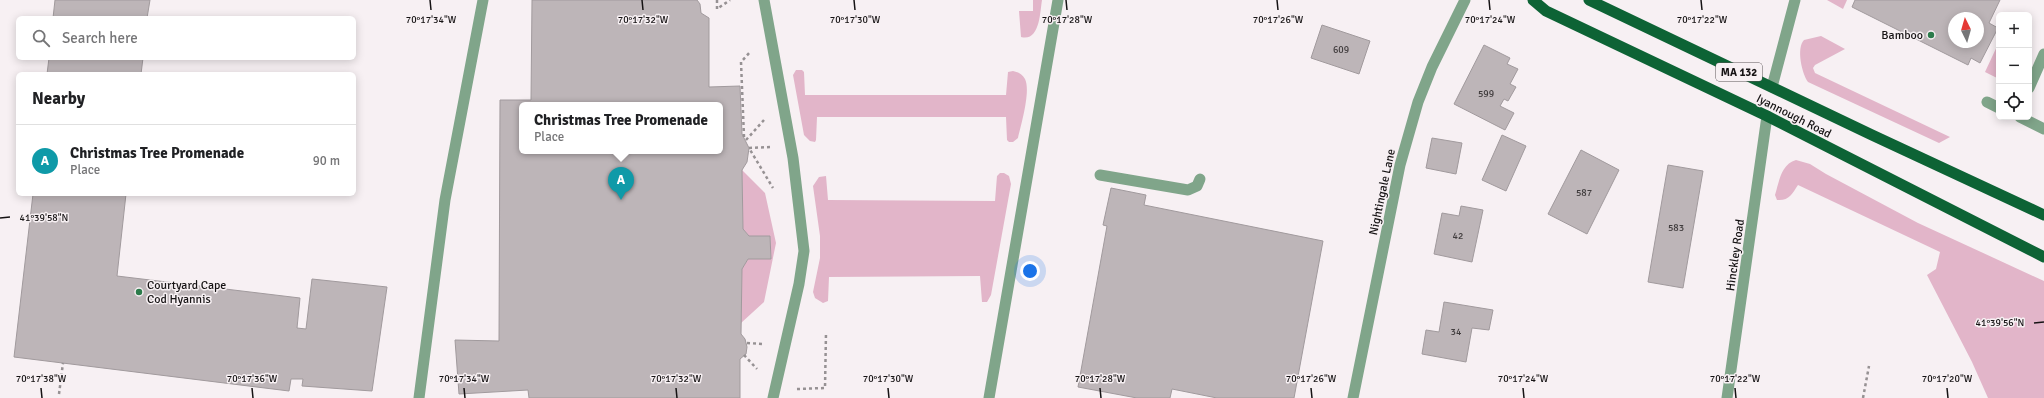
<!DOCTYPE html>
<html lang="en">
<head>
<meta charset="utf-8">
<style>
  :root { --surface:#fff; --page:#f2f2f2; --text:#202124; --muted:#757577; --line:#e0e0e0; --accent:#b45309 }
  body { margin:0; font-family:Signika,sans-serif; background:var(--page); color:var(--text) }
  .controls { position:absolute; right:12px; top:12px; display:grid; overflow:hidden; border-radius:6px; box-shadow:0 2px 10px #0003 }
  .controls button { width:36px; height:36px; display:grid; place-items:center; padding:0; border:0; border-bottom:1px solid var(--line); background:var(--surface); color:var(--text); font:20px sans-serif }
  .compass { position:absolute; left:1948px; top:12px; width:36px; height:36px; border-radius:50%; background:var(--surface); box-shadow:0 2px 10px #0003; rotate:355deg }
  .you { position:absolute; left:1030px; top:271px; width:14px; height:14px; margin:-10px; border:3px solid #fff; border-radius:50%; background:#1a73e8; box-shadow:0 0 0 6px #1a73e833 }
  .badge { display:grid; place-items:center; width:26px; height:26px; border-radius:50%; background:var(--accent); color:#fff; font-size:13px; font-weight:700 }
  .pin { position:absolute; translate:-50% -33px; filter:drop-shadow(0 1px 2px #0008) }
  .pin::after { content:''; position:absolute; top:21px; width:14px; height:12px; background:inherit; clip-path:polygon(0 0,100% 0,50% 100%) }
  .popup { position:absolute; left:519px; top:102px; width:204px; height:52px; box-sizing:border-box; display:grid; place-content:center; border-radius:6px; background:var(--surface); filter:drop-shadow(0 1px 3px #0005); font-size:13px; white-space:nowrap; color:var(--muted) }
  .popup b { font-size:15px; color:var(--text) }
  .popup::after { content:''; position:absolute; left:50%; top:100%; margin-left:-8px; border:8px solid transparent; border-top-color:var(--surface) }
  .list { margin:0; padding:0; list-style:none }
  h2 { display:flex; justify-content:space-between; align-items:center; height:52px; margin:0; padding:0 16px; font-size:17px }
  h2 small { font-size:13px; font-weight:400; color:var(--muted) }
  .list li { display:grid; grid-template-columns:26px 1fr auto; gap:12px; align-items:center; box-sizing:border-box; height:72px; padding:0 16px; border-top:1px solid var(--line) }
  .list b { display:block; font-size:15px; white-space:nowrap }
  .list p { margin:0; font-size:13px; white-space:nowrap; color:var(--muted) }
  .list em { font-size:13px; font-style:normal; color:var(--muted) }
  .icon { flex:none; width:22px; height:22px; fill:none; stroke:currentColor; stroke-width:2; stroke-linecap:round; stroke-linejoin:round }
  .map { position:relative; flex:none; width:2044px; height:398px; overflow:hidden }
  .search { position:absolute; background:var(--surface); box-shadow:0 2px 10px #0003; left:16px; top:16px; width:340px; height:44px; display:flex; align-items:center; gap:10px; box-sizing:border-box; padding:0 14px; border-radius:6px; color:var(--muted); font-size:15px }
  .panel { position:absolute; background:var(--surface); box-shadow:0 2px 10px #0003; left:16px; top:72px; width:340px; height:124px; border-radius:6px }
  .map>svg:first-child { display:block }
</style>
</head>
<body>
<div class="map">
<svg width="2044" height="398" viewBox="0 0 2044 398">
  <rect width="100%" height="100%" fill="#f7f0f3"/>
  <g fill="#e2b5c9">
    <path d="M 1033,0 L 1042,0 C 1040,12 1040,42 1021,37 L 1019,11 L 1033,11 Z"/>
    <polygon points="1827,0 1847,0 1843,9"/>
    <path d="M 1821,36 L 1845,49 L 1815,65 L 1813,68 L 1815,73 L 1950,137 L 1939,143 L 1808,82 C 1802,74 1796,48 1804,40 Z"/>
    <polygon points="1999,42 1999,79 1985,72"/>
    <path d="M 796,70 L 802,70 L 804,72 L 805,95 L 1006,95 L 1008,72 L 1013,71 C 1018,72 1022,74 1025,79 C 1031,91 1021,125 1018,138 L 1013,142 L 1009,142 L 1007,140 L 1006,117 L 817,117 L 816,140 L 815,142 L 810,141 L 804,135 L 793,75 Z"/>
    <path d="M 1796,160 L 1810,164 L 1826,174 L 1918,223 L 2044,281 L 2044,398 L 1988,398 L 1972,362 L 1927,275 L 1936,269 L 1940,252 L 1798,185 C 1792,194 1789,201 1777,200 L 1775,195 C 1779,182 1781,164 1796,160 Z"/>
    <polygon points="742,170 765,193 776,243 764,302 741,323 742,269 748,259 771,259 770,236 749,236 743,229"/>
    <polygon points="1000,173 1004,173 1009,176 1011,184 991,295 987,302 982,302 980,276 829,277 828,301 823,303 815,298 813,292 820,258 820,236 813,186 819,177 826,176 828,200 995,201 997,176"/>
  </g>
  <g fill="#bdb5b8" stroke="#a19a9d" fill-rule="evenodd">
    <polygon points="55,0 150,0 147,18 53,18"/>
    <path d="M 532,0 L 697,0 L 700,4 L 701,13 L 709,18 L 709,87 L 740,86 L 742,134 L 749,148 L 747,162 L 742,170 L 743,229 L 749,236 L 770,236 L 771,259 L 748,259 L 742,269 L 741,334 L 745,339 L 747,347 L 746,354 L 740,359 L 740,398 L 529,398 L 528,390 L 459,394 L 455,340 L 499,341 L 500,100 L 531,100 ZM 522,105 L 720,105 L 720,151 L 522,151 Z"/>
    <path d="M 1855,0 L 2000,0 L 1989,23 L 1998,28 L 1980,63 L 1971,58 L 1968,65 L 1852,7 ZM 1954,18 L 1978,18 L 1978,42 L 1954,42 Z"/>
    <polygon points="1322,25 1370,41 1359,74 1311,58"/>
    <polygon points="1484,45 1510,58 1507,64 1518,69 1510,84 1516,87 1508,101 1504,99 1500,106 1514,113 1505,130 1454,104"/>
    <polygon points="49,58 143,58 141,74 47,74"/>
    <polygon points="1502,135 1526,146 1506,191 1482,180"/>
    <polygon points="1432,138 1462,143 1456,174 1426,168"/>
    <polygon points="1581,150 1619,170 1587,234 1548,214"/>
    <polygon points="1668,165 1703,171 1683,288 1648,282"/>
    <polygon points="1111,188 1146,195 1144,205 1323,241 1294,398 1217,398 1172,389 1170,398 1137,398 1078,387 1107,226 1103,225"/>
    <polygon points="33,194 126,194 117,276 300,298 297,328 306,329 312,279 387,287 372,391 302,386 303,379 291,379 289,391 14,357"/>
    <polygon points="1461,206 1483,210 1472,262 1434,254 1442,213 1459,216"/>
    <polygon points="1444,302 1493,310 1489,330 1472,328 1466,362 1422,354 1426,330 1439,332"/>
  </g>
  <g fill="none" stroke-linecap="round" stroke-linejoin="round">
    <g stroke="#969193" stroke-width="2.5" stroke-dasharray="3 3" stroke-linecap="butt">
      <polyline points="717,0 717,9 730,0"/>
      <polyline points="744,137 741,62 751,51"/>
      <polyline points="746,140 764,120"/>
      <polyline points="770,147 749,148 773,188"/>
      <polyline points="747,343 763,344"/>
      <polyline points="744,355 757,369"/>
      <polyline points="797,389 825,388 826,333"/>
      <polyline points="59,394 63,363"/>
      <polyline points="1863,398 1869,366"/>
    </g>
    <g stroke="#80a58a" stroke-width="11">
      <polyline points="764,0 793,158 804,251 799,284 773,398"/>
      <polyline points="2029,88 2044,54"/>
      <polyline points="1987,102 1999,108"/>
      <polyline points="2020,117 2044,129"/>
      <polyline points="1100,175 1188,190 1197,186 1200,179"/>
      <polyline points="419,398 445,200 483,0"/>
      <polyline points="989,398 1058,0"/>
    </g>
    <g stroke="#80a58a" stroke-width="11">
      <polyline points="1772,87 1795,0"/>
      <polyline points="1353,398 1400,165 1418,102 1432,67 1465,0"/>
      <polyline points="1727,398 1767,116"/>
    </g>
    <g stroke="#0d6335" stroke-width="11">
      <polyline points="1533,0 1546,11 1767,116 2044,257"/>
      <polyline points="1589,0 1872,135 2044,215"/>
    </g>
  </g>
  <path fill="none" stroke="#161314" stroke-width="1.5" d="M 430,0 L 431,10M 642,0 L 643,10M 854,0 L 855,10M 1066,0 L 1067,10M 1277,0 L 1278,10M 1489,0 L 1490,10M 1701,0 L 1702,10M 0,218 L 10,217M 2034,323 L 2044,322M 41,388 L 42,398M 252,388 L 253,398M 464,388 L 465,398M 676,388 L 677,398M 888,388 L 889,398M 1100,388 L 1101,398M 1311,388 L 1312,398M 1523,388 L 1524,398M 1735,388 L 1736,398M 1947,388 L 1948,398"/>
  <g fill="#2c7b4b" stroke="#f7f0f3" stroke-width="1.5">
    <circle cx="1931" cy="35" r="4"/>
    <circle cx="139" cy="292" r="4"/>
  </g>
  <g text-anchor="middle" stroke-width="3" stroke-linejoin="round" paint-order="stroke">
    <g font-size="10" fill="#403c3d">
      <text x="1341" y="53">609</text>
      <text x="1486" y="97">599</text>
      <text x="1584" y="196">587</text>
      <text x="1676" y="231">583</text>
      <text x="1458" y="239">42</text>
      <text x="1456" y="335">34</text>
    </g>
    <rect fill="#f7f0f3" stroke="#5a5557" stroke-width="1" x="1716" y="63" width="46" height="18" rx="3"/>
    <g font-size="11" font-weight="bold" fill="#161314">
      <text x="1739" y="76">MA 132</text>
    </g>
    <g font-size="12" fill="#161314" stroke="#f7f0f3" text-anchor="end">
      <text x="1923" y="39">Bamboo</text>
      <text x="147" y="289" text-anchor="start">Courtyard Cape<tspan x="147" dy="14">Cod Hyannis</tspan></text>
    </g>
    <g font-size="12" fill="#161314" stroke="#f7f0f3">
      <text transform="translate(1794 116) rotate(27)" y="4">Iyannough Road</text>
      <text transform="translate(1382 192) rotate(-78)" y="4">Nightingale Lane</text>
      <text transform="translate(1735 255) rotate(-82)" y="4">Hinckley Road</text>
    </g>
  </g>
  <g font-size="10" text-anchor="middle" fill="#161314" stroke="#f7f0f3" stroke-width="3" stroke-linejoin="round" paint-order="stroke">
    <text x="431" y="23">70°17'34"W</text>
    <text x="643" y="23">70°17'32"W</text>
    <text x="855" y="23">70°17'30"W</text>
    <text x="1067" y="23">70°17'28"W</text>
    <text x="1278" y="23">70°17'26"W</text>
    <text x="1490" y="23">70°17'24"W</text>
    <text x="1702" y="23">70°17'22"W</text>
    <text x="44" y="221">41°39'58"N</text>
    <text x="2000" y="326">41°39'56"N</text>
    <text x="41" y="382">70°17'38"W</text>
    <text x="252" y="382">70°17'36"W</text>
    <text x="464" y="382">70°17'34"W</text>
    <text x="676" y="382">70°17'32"W</text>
    <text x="888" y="382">70°17'30"W</text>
    <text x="1100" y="382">70°17'28"W</text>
    <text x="1311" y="382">70°17'26"W</text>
    <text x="1523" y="382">70°17'24"W</text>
    <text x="1735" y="382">70°17'22"W</text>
    <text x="1947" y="382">70°17'20"W</text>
  </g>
</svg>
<div class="controls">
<button>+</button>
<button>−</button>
<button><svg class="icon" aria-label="locate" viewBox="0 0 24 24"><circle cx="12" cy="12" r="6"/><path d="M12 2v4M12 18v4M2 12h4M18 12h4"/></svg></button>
</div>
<svg class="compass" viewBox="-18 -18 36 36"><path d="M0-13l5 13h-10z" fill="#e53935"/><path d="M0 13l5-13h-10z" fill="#757577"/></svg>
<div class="you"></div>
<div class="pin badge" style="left:621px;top:200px;background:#0f9aa8">A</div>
<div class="popup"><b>Christmas Tree Promenade</b>Place</div>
<div class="search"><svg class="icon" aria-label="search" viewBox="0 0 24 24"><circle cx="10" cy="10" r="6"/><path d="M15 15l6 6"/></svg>Search here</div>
<section class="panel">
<h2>Nearby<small></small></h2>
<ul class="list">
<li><span class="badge" style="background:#0f9aa8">A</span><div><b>Christmas Tree Promenade</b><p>Place</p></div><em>90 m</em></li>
</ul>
</section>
</div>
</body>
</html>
